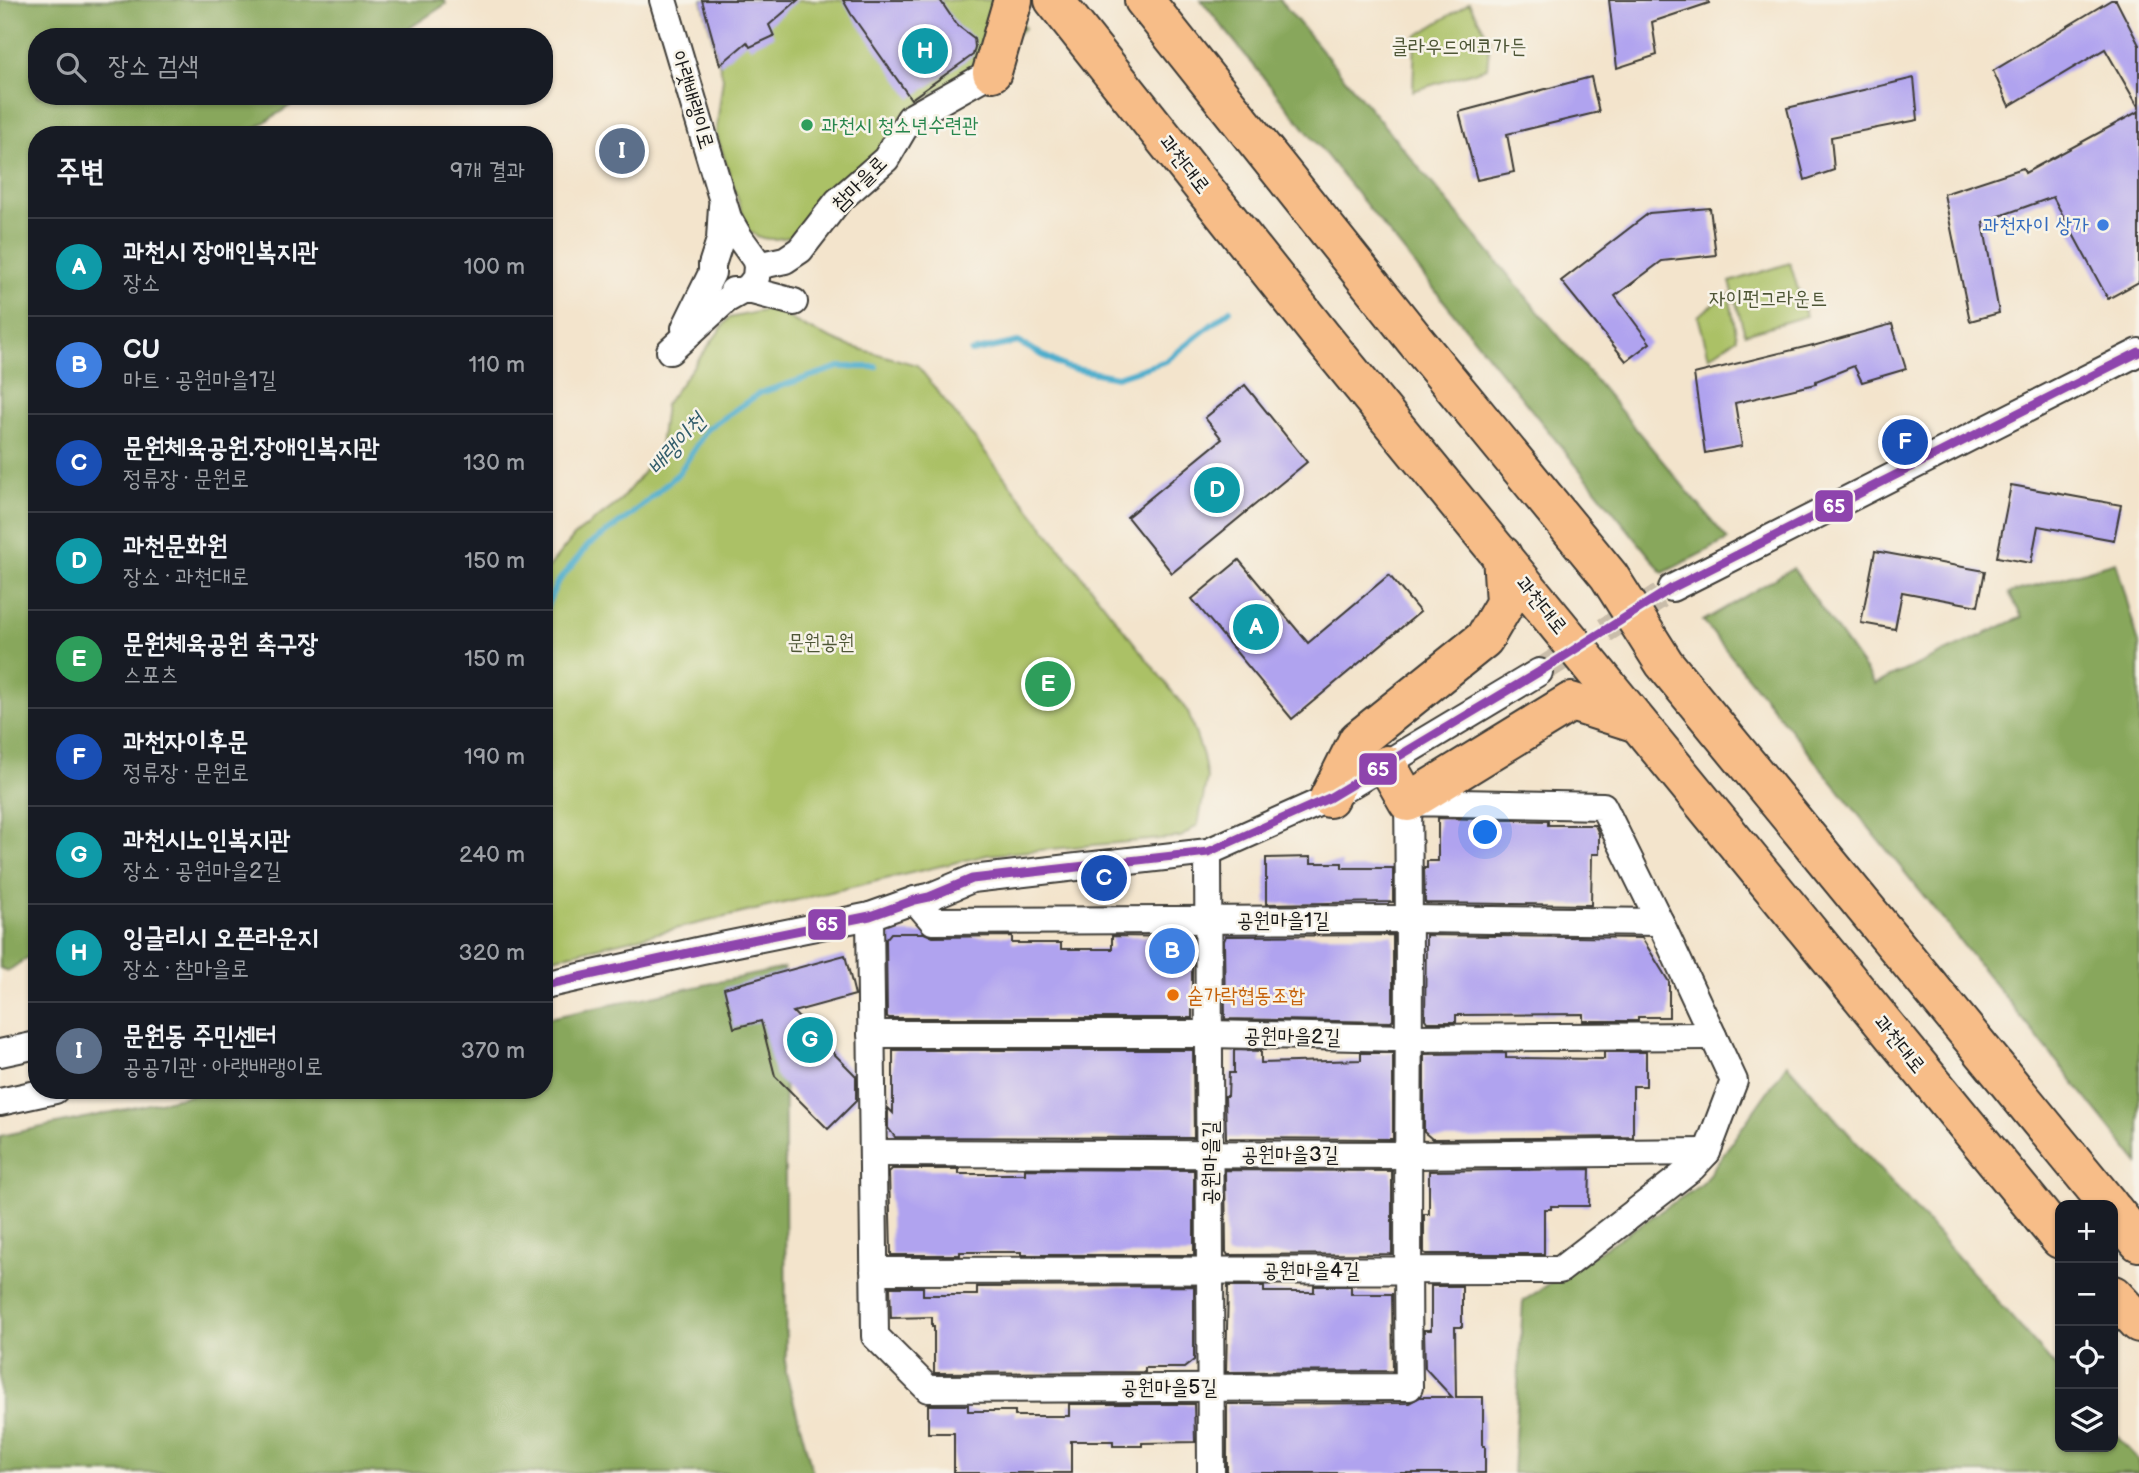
<!DOCTYPE html>
<html lang="ko">
<head>
<meta charset="utf-8">
<style>
  :root { --surface:#171b24; --page:#20242c; --text:#f1f3f6; --muted:#9ea1a6; --line:#363941; --accent:#0b8043 }
  body { margin:0; font-family:"Balsamiq Sans","Poor Story",sans-serif; background:var(--page); color:var(--text) }
  .controls { position:absolute; right:21px; bottom:21px; display:grid; overflow:hidden; border-radius:14px; box-shadow:0 2px 5px #0004 }
  .controls button { width:63px; height:63px; display:grid; place-items:center; padding:0; border:0; border-bottom:2px solid var(--line); background:var(--surface); color:var(--text); font:35px sans-serif }
  .you { position:absolute; left:1486px; top:833px; width:24px; height:24px; margin:-18px; border:5px solid #fff; border-radius:50%; background:#1a73e8; box-shadow:0 0 0 10px #1a73e833 }
  .badge { display:grid; place-items:center; width:46px; height:46px; border-radius:50%; background:var(--accent); color:#fff; font-size:23px; font-weight:700 }
  .pin { position:absolute; translate:-50% -50%; border:4px solid #fff; box-shadow:0 2px 7px #0006 }
  .list { margin:0; padding:0; list-style:none }
  h2 { display:flex; justify-content:space-between; align-items:center; height:91px; margin:0; padding:0 28px; font-size:30px }
  h2 small { font-size:23px; font-weight:400; color:var(--muted) }
  .list li { display:grid; grid-template-columns:46px 1fr auto; gap:21px; align-items:center; box-sizing:border-box; height:98px; padding:0 28px; border-top:2px solid var(--line) }
  .list b { display:block; font-size:26px; white-space:nowrap }
  .list p { margin:0; font-size:23px; white-space:nowrap; color:var(--muted) }
  .list em { font-size:23px; font-style:normal; color:var(--muted) }
  .icon { flex:none; width:38px; height:38px; fill:none; stroke:currentColor; stroke-width:2; stroke-linecap:round; stroke-linejoin:round }
  .map { position:relative; flex:none; width:2139px; height:1473px; overflow:hidden }
  .search { position:absolute; background:var(--surface); box-shadow:0 2px 5px #0004; left:28px; top:28px; width:525px; height:77px; display:flex; align-items:center; gap:18px; box-sizing:border-box; padding:0 24px; border-radius:28px; color:var(--muted); font-size:26px }
  .panel { position:absolute; background:var(--surface); box-shadow:0 2px 5px #0004; left:28px; top:126px; width:525px; height:973px; border-radius:28px }
  .map>svg:first-child { display:block }
</style>
</head>
<body>
<div class="map">
<svg width="2139" height="1473" viewBox="0 0 2139 1473">
  <rect width="100%" height="100%" fill="#f7f3e8"/>
  <filter id="ink" filterUnits="userSpaceOnUse"><feTurbulence type="fractalNoise" baseFrequency=".0143" numOctaves="2"/><feDisplacementMap in="SourceGraphic" scale="14" xChannelSelector="R" yChannelSelector="G"/><feConvolveMatrix kernelMatrix="1 2 1 2 8 2 1 2 1" color-interpolation-filters="sRGB"/></filter>
  <filter id="wash" filterUnits="userSpaceOnUse"><feTurbulence type="fractalNoise" baseFrequency=".00686" numOctaves="4" result="noise"/><feDisplacementMap in="SourceGraphic" scale="28" xChannelSelector="R" yChannelSelector="G"/><feGaussianBlur stdDeviation="1.57" result="paint"/><feColorMatrix in="noise" values="0 0 0 0 0 0 0 0 0 0 0 0 0 0 0 0 0 1.4 0 .05"/><feComposite in="paint" operator="in"/></filter>
  <g filter="url(#wash)">
    <rect width="100%" height="100%" fill="#f3e4cc"/>
    <g fill="#abc166" stroke="#646e41" stroke-width="2">
      <path d="M 702,0 L 1003,0 L 1025,28 L 902,116 L 875,157 L 826,198 L 810,214 L 795,236 C 776,239 763,243 748,230 L 716,133 L 723,78 Z"/>
      <polygon points="1469,3 1490,40 1487,68 1413,91 1415,37"/>
      <polygon points="1790,263 1806,316 1745,334 1730,282"/>
      <polygon points="1729,294 1737,338 1709,357 1698,316"/>
      <polygon points="772,309 807,328 846,345 917,365 1188,712 1203,756 1207,778 1198,825 1181,837 987,855 544,960 544,573 575,535 618,503 643,473 660,447 665,405 729,318"/>
    </g>
    <g fill="#88a75b" stroke="#52623c" stroke-width="2">
      <polygon points="0,0 444,0 446,4 396,37 37,37 37,96 305,96 245,135 37,135 37,951 8,971 0,968"/>
      <polygon points="1201,0 1280,0 1728,540 1663,573"/>
      <polygon points="2116,562 2139,644 2139,1164 1703,621 1793,568 1875,684 2022,617 2009,593"/>
      <polygon points="784,968 786,1373 813,1473 0,1473 0,1136 215,1090 544,1090 544,1019"/>
      <polygon points="1787,1064 2060,1372 2060,1447 2113,1447 2113,1432 2139,1461 2139,1473 1513,1473 1523,1301 1702,1184"/>
    </g>
    <g fill="none" stroke-linecap="round" stroke-linejoin="round">
      <g stroke="#4eadcc" stroke-width="6">
        <polyline points="971,352 1018,342 1065,367 1117,377 1166,361 1230,310"/>
        <polyline points="544,612 557,583 589,545 630,516 679,473 707,429 760,393 839,367 876,367"/>
      </g>
    </g>
    <g id="blocks">
      <g fill="#b0a3ef">
        <polygon points="702,0 798,0 769,25 774,36 750,47 747,42 720,65"/>
        <polygon points="843,0 940,0 957,25 974,38 975,47 973,55 911,99 851,14"/>
        <polygon points="1609,0 1708,0 1709,3 1652,22 1657,55 1617,68"/>
        <polygon points="2111,0 2116,0 2139,45 2139,108 2105,49 2009,106 1993,71"/>
        <polygon points="1591,77 1599,112 1507,134 1514,172 1477,180 1459,112"/>
        <polygon points="1914,78 1918,120 1831,137 1834,170 1805,180 1787,108"/>
        <polygon points="2139,111 2139,282 2108,299 2053,197 1983,222 1999,313 1970,321 1944,194 2023,168 2025,173"/>
        <polygon points="1710,208 1716,255 1662,261 1615,296 1650,343 1626,361 1561,281 1649,213"/>
        <polygon points="1892,324 1906,369 1862,382 1854,366 1816,381 1816,384 1735,403 1742,446 1705,453 1694,374 1813,345 1813,346"/>
        <polygon points="1245,385 1307,462 1172,573 1127,517 1222,439 1205,418"/>
        <polygon points="2011,485 2121,505 2114,540 2038,526 2031,563 1997,557"/>
        <polygon points="1875,551 1985,571 1978,606 1902,592 1895,629 1861,623"/>
        <polygon points="1239,560 1308,643 1389,575 1420,612 1292,719 1192,599"/>
        <polygon points="1438,818 1548,821 1548,825 1595,825 1599,834 1599,854 1592,854 1591,905 1426,903 1425,902 1424,868 1427,868 1427,861 1438,861"/>
        <polygon points="1311,857 1311,863 1342,863 1342,868 1393,868 1393,902 1266,904 1266,858"/>
        <polygon points="891,933 924,933 933,937 1012,936 1012,943 1061,943 1061,949 1112,949 1112,936 1192,937 1192,1018 889,1018 887,1017 886,939"/>
        <polygon points="1393,935 1393,1020 1391,1022 1225,1019 1224,941 1226,936"/>
        <polygon points="1426,935 1642,938 1669,982 1669,1017 1638,1017 1638,1021 1583,1021 1583,1014 1456,1015 1456,1022 1427,1022 1425,1019"/>
        <polygon points="845,955 855,995 793,1012 856,1076 856,1101 828,1129 775,1076 761,1021 734,1028 724,988"/>
        <polygon points="893,1050 1193,1050 1194,1138 895,1137 888,1128 888,1108 893,1113"/>
        <polygon points="1234,1050 1261,1051 1261,1063 1361,1060 1361,1053 1393,1053 1393,1139 1226,1138 1225,1096 1228,1096 1229,1073 1234,1073"/>
        <polygon points="1604,1052 1646,1052 1646,1086 1633,1086 1633,1137 1432,1139 1424,1132 1424,1054 1506,1053 1506,1058 1604,1059"/>
        <polygon points="892,1169 959,1169 959,1174 1025,1174 1025,1169 1194,1170 1194,1255 1021,1255 1021,1252 960,1252 960,1255 891,1255 889,1172"/>
        <polygon points="1590,1169 1589,1206 1551,1206 1551,1209 1544,1209 1544,1254 1426,1254 1424,1253 1424,1214 1429,1214 1429,1171"/>
        <polygon points="1225,1170 1392,1171 1392,1254 1228,1255 1226,1252"/>
        <polygon points="1194,1286 1194,1360 1184,1368 1145,1368 1145,1372 934,1373 934,1326 932,1326 932,1317 891,1318 890,1287 923,1287 923,1295 977,1295 977,1287"/>
        <polygon points="1228,1286 1264,1286 1264,1292 1314,1292 1314,1286 1351,1286 1351,1294 1392,1294 1393,1371 1226,1372"/>
        <polygon points="1431,1286 1462,1286 1462,1327 1455,1327 1456,1397 1483,1397 1483,1446 1485,1446 1485,1473 1227,1473 1227,1404 1409,1403 1420,1397 1452,1397 1425,1368 1424,1330 1431,1330"/>
        <polygon points="1069,1404 1194,1404 1195,1442 1142,1443 1142,1446 1113,1446 1113,1441 1071,1441 1071,1473 954,1473 954,1433 928,1433 928,1405 968,1405 968,1411 1015,1411 1015,1416 1069,1416"/>
      </g>
    </g>
  </g>
  <g filter="url(#ink)">
    <use href="#blocks" fill-opacity="0" stroke="#3c3a36" stroke-width="2"/>
    <g fill="none" stroke-linecap="round" stroke-linejoin="round">
      <polyline stroke="#c8bca9" stroke-width="26" stroke-dasharray="26 13" stroke-linecap="butt" points="1539,672 1672,588"/>
      <g stroke="#3c3a36" stroke-width="30">
        <g id="minor">
          <polyline points="663,0 728,218 739,237 755,259 757,266 756,278 749,287 726,300 670,351"/>
          <polyline points="757,266 785,260 800,250 838,201 886,159 910,118 992,72"/>
          <polyline points="733,291 752,291 794,302"/>
          <polyline points="685,328 712,273 712,265 720,240 722,206"/>
          <polyline points="1672,588 2139,352"/>
          <polyline points="1208,852 1211,1473"/>
          <polyline points="915,900 933,921 1410,919 1660,922"/>
          <path d="M 870,916 C 872,1056 873,1196 875,1336 L 928,1389 L 1409,1387 C 1406,1192 1411,997 1408,802 L 1603,806 L 1660,922 L 1734,1081 L 1707,1152 L 1692,1168 L 1560,1270 L 874,1271"/>
          <polyline points="544,985 702,950 870,916 915,900 929,897 972,879 1208,852 1329,798 1539,672"/>
          <polyline points="871,1034 1209,1034 1408,1038 1713,1036"/>
          <polyline points="0,1053 37,1045"/>
          <polyline points="0,1102 55,1090"/>
          <polyline points="873,1153 1410,1155 1707,1152"/>
        </g>
      </g>
      <g stroke="#3c3a36" stroke-width="42">
        <g id="highway">
          <polyline points="1054,0 1322,337 2060,1239"/>
          <polyline points="1144,0 1415,340 1609,576 1664,663 2109,1205"/>
          <polyline points="992,72 1013,0"/>
          <polyline points="1387,765 1408,802 1571,702 1637,723"/>
          <polyline points="1329,798 1358,740 1484,639 1505,603 1502,555"/>
          <polyline points="2113,1210 2139,1242"/>
          <polyline points="2113,1295 2139,1323"/>
        </g>
      </g>
      <use href="#minor" stroke="#fff" stroke-width="26"/>
      <use href="#highway" stroke="#f7bd88" stroke-width="38"/>
      <g stroke="#f7f3e8" stroke-width="14">
        <polyline id="bus-1" points="544,985 702,950 870,916 915,900 929,897 972,879 1208,852 1329,798 1539,672 1672,588 2139,352"/>
      </g>
      <use href="#bus-1" stroke="#8e44ad" stroke-width="9"/>
    </g>
  </g>
  <circle fill="#2e9e5b" stroke="#f7f3e8" stroke-width="2.5" cx="807" cy="125" r="7"/>
  <circle fill="#3f7fe0" stroke="#f7f3e8" stroke-width="2.5" cx="2103" cy="225" r="7"/>
  <circle fill="#e8710a" stroke="#f7f3e8" stroke-width="2.5" cx="1173" cy="995" r="7"/>
  <g text-anchor="middle" stroke-width="5" stroke-linejoin="round" paint-order="stroke">
    <g font-size="21" fill="#4e5636" stroke="#f7f3e8">
      <text x="1459" y="53">클라우드에코가든</text>
      <text x="1768" y="305">자이펀그라운트</text>
      <text x="821" y="649">문원공원</text>
    </g>
    <g font-size="21" fill="#1c1c1c" stroke="#f7f3e8">
      <text transform="translate(693 100) rotate(73)" y="7">아랫배랭이로</text>
      <text transform="translate(1185 164) rotate(52)" y="7">과천대로</text>
      <text transform="translate(859 183) rotate(-45)" y="7">참마을로</text>
      <text transform="translate(1542 605) rotate(51)" y="7">과천대로</text>
      <text x="1283" y="927">공원마을1길</text>
      <text transform="translate(1292 1036) rotate(1)" y="7">공원마을2길</text>
      <text transform="translate(1900 1044) rotate(51)" y="7">과천대로</text>
      <text x="1290" y="1161">공원마을3길</text>
      <text transform="translate(1210 1163) rotate(-90)" y="7">공원마을길</text>
      <text x="1311" y="1277">공원마을4길</text>
      <text x="1169" y="1394">공원마을5길</text>
    </g>
    <g font-size="21" fill="#27864d" stroke="#f7f3e8" text-anchor="start">
      <text x="821" y="132">과천시 청소년수련관</text>
    </g>
    <g font-size="21" fill="#366cbe" stroke="#f7f3e8" text-anchor="end">
      <text x="2089" y="232">과천자이 상가</text>
    </g>
    <g font-size="21" fill="#c56008" stroke="#f7f3e8" text-anchor="start">
      <text x="1187" y="1002">숟가락협동조합</text>
    </g>
    <g font-size="23" font-style="italic" fill="#325d6b" stroke="#f7f3e8">
      <text transform="translate(676 444) rotate(-48)" y="8">배랭이천</text>
    </g>
  </g>
  <g stroke="#f7f3e8" stroke-width="2.5">
    <rect x="1814" y="489" width="40" height="34" rx="7" fill="#8e44ad"/>
    <rect x="1358" y="752" width="40" height="34" rx="7" fill="#8e44ad"/>
    <rect x="807" y="908" width="40" height="33" rx="7" fill="#8e44ad"/>
  </g>
  <g font-size="19" text-anchor="middle" font-weight="bold" fill="#fff">
    <text x="1834" y="513">65</text>
    <text x="1378" y="776">65</text>
    <text x="827" y="931">65</text>
  </g>
</svg>
<div class="controls">
<button>+</button>
<button>−</button>
<button><svg class="icon" aria-label="locate" viewBox="0 0 24 24"><circle cx="12" cy="12" r="6"/><path d="M12 2v4M12 18v4M2 12h4M18 12h4"/></svg></button>
<button><svg class="icon" aria-label="layers" viewBox="0 0 24 24"><path d="M12 4l9 5-9 5-9-5zM3 14l9 5 9-5"/></svg></button>
</div>
<div class="you"></div>
<div class="pin badge" style="left:1256px;top:627px;background:#0f9aa8">A</div>
<div class="pin badge" style="left:1172px;top:951px;background:#3f7fe0">B</div>
<div class="pin badge" style="left:1104px;top:878px;background:#1a4fb4">C</div>
<div class="pin badge" style="left:1217px;top:490px;background:#0f9aa8">D</div>
<div class="pin badge" style="left:1048px;top:684px;background:#2e9e5b">E</div>
<div class="pin badge" style="left:1905px;top:442px;background:#1a4fb4">F</div>
<div class="pin badge" style="left:810px;top:1040px;background:#0f9aa8">G</div>
<div class="pin badge" style="left:925px;top:51px;background:#0f9aa8">H</div>
<div class="pin badge" style="left:622px;top:151px;background:#5c6f8a">I</div>
<div class="search"><svg class="icon" aria-label="search" viewBox="0 0 24 24"><circle cx="10" cy="10" r="6"/><path d="M15 15l6 6"/></svg>장소 검색</div>
<section class="panel">
<h2>주변<small>9개 결과</small></h2>
<ul class="list">
<li><span class="badge" style="background:#0f9aa8">A</span><div><b>과천시 장애인복지관</b><p>장소</p></div><em>100 m</em></li>
<li><span class="badge" style="background:#3f7fe0">B</span><div><b>CU</b><p>마트 · 공원마을1길</p></div><em>110 m</em></li>
<li><span class="badge" style="background:#1a4fb4">C</span><div><b>문원체육공원.장애인복지관</b><p>정류장 · 문원로</p></div><em>130 m</em></li>
<li><span class="badge" style="background:#0f9aa8">D</span><div><b>과천문화원</b><p>장소 · 과천대로</p></div><em>150 m</em></li>
<li><span class="badge" style="background:#2e9e5b">E</span><div><b>문원체육공원 축구장</b><p>스포츠</p></div><em>150 m</em></li>
<li><span class="badge" style="background:#1a4fb4">F</span><div><b>과천자이후문</b><p>정류장 · 문원로</p></div><em>190 m</em></li>
<li><span class="badge" style="background:#0f9aa8">G</span><div><b>과천시노인복지관</b><p>장소 · 공원마을2길</p></div><em>240 m</em></li>
<li><span class="badge" style="background:#0f9aa8">H</span><div><b>잉글리시 오픈라운지</b><p>장소 · 참마을로</p></div><em>320 m</em></li>
<li><span class="badge" style="background:#5c6f8a">I</span><div><b>문원동 주민센터</b><p>공공기관 · 아랫배랭이로</p></div><em>370 m</em></li>
</ul>
</section>
</div>
</body>
</html>
